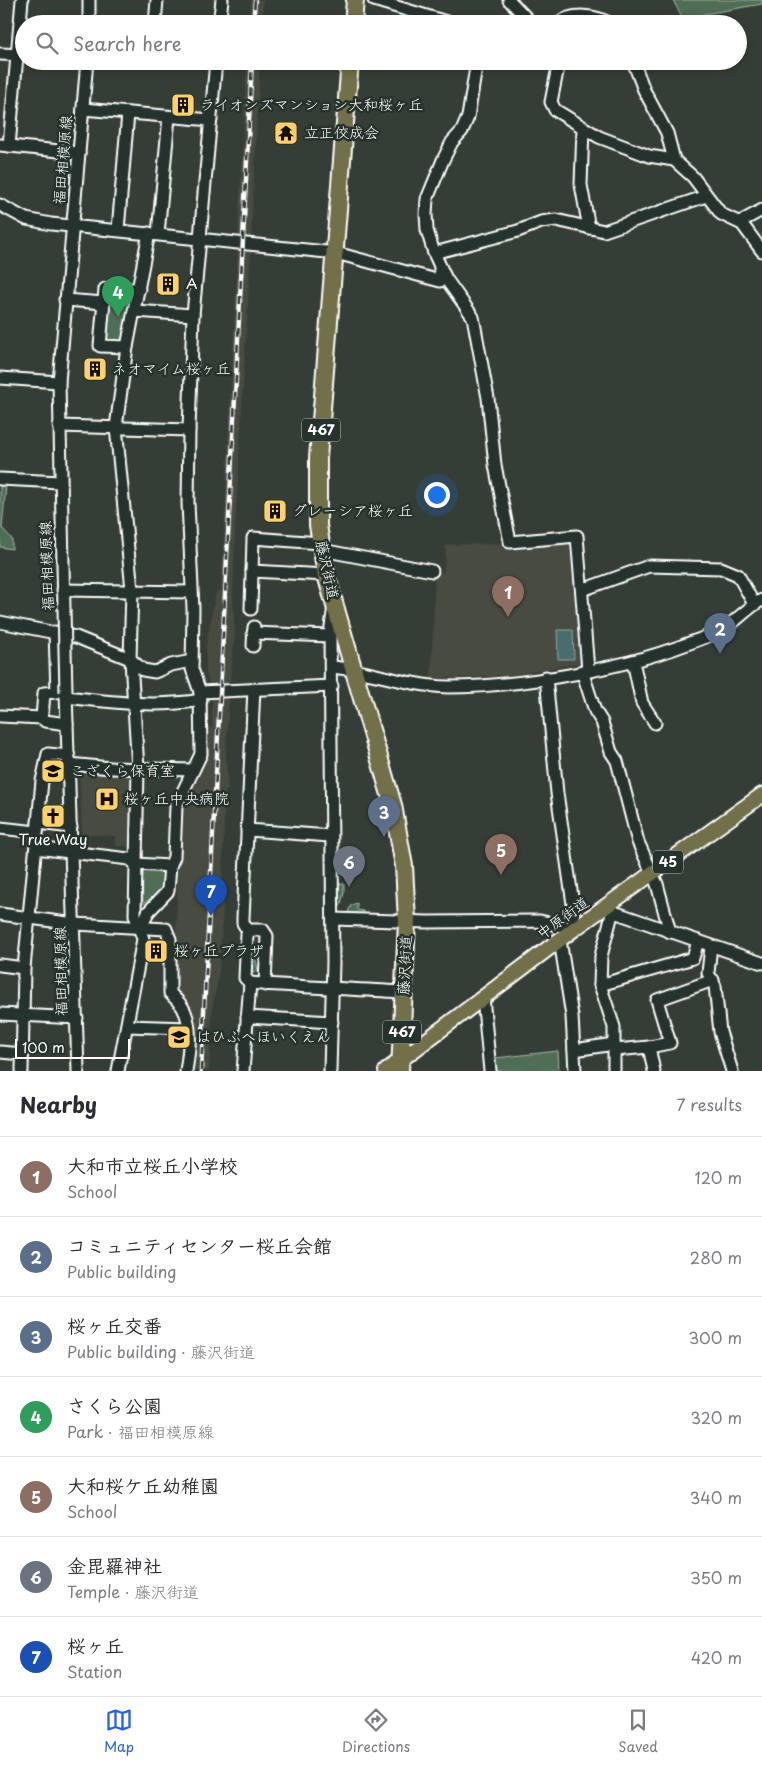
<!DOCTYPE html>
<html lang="en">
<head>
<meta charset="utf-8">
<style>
  :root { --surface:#fff; --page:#f7f7f7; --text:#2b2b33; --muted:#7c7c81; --line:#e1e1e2; --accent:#2563eb }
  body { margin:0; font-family:"Playpen Sans","Klee One",sans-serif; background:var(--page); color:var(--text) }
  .scale { position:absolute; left:15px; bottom:12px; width:115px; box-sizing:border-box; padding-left:5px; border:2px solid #fff; border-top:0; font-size:14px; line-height:18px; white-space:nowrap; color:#fff; -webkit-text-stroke:4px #26332d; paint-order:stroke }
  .you { position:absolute; left:436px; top:494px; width:18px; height:18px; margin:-12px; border:4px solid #fff; border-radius:50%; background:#1a73e8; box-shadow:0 0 0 8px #1a73e833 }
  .badge { display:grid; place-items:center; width:32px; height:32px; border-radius:50%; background:var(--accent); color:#fff; font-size:16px; font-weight:700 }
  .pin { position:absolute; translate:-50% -41px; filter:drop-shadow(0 1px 2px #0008) }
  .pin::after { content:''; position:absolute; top:26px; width:18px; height:15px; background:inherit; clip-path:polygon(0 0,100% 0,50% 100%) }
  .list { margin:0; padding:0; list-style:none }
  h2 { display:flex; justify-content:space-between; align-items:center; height:65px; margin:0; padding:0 20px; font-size:21px }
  h2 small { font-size:16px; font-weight:400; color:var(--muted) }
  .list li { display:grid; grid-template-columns:32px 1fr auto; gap:15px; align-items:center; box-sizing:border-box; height:80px; padding:0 20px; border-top:1px solid var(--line) }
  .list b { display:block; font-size:19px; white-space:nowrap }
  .list p { margin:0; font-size:16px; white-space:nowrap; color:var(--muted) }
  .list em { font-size:16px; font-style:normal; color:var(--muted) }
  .icon { flex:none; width:28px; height:28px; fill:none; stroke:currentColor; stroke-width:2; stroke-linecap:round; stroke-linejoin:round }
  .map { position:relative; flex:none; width:762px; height:1071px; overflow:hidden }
  .search { position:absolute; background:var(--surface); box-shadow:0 2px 8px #0003; left:15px; right:15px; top:15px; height:55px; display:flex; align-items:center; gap:12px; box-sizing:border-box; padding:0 18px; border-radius:28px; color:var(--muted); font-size:19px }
  .sheet { height:625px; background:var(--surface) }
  nav { display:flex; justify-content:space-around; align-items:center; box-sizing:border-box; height:70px; border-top:1px solid var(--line); background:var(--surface); font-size:14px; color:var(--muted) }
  nav a { display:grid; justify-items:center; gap:2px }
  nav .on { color:var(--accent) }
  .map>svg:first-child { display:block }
</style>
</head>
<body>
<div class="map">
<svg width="762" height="1071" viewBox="0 0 762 1071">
  <rect width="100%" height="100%" fill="#353e36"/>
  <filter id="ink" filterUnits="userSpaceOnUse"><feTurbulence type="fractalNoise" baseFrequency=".02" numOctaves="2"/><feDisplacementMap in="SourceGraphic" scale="10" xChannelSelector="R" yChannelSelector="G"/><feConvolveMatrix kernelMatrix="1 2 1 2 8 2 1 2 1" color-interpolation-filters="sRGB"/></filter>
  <g filter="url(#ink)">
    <g fill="#474b40">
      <polygon points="251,0 263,0 262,24 249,24"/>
      <polygon points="247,61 260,61 251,238 238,237"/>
      <polygon points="238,247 251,248 235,532 233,598 235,634 229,688 211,689 206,673 206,646 216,591 221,591"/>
      <polygon points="576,537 585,662 508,676 431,679 435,573 444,572 446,545 511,543"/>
      <polygon points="212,695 229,695 226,751 228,790 225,791 222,893 224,893 219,972 212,1010 209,1071 190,1071 191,1035 174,994 173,935 176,934 180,805 205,728 212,728"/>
      <polygon points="79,768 135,774 132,847 116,846 115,836 82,834"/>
    </g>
    <g fill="#506e57" stroke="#a8b6ab">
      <polygon points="673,0 762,0 762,4 682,18"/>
      <polygon points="109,292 134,292 125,344 104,342"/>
      <polygon points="0,485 6,486 2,528 12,539 12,549 0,547"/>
      <polygon points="145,870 164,871 165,887 143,904 142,873"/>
      <polygon points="334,883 344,884 344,893 340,907 335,906"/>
      <polygon points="357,903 357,910 363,911 364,916 346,917 351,905"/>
      <polygon points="255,957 258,970 254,973 251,972 251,959"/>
      <polygon points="558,1051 559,1071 497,1071 495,1058"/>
    </g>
    <polygon fill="#486c6d" stroke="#91a7a7" points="557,630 573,630 574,659 558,659"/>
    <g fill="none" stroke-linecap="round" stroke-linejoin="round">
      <g stroke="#fff" stroke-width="15">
        <g id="minor">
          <polyline points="374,0 453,24"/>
          <polyline points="509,0 532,24"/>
          <polyline points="89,24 89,0"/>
          <polyline points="155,24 157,0"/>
          <polyline points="219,24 222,0"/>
          <path d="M 557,24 C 572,12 596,15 611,24"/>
          <polyline points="0,54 24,55"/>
          <polyline points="477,61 468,117 462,131 452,142 443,160 427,199 426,214 427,230 434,253 446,279 473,317 488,398 495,465 510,542 577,536 588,670"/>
          <polyline points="557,61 557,72 551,102 555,110 599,137 649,156 674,160 693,177 721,214 742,224 762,251"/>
          <polyline points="633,61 644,90 667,133 674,160"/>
          <polyline points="83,109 211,120"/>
          <polyline points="583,128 581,185 589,228"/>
          <polyline points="0,145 79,153"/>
          <polyline points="9,146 22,0"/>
          <polyline points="0,205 26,219 51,224 336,253 440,281 440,267"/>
          <polyline points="740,222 762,210"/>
          <polyline points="118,230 128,113"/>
          <polyline points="158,234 169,117"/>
          <polyline points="434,253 518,231 541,222 556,220 604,231 706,196"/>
          <polyline points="65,300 104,303"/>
          <polyline points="135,311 193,315"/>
          <polyline points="127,347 100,346 105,289 139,289"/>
          <polyline points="0,378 59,382"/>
          <polyline points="59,426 189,430"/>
          <polyline points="0,479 60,482"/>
          <polyline points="322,550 432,571"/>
          <polyline points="252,571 326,575"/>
          <polyline points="63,590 191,592"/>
          <polyline points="582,590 649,566 721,568 738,575 754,604"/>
          <polyline points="64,609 59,382 87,61"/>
          <polyline points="251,609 253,538 320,543"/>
          <polyline points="0,622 76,637 130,659 143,670 155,672 171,665 192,661"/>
          <polyline points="253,633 330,636"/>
          <polyline points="253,646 254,627"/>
          <polyline points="130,659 132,590 116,427 127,347 149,233"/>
          <polyline points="131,661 138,768 136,864"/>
          <polyline points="633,661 642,703 655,723"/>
          <path d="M 332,667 C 371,671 408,686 448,687 C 519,687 621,669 687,644 C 699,639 715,635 726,627 C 739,619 748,607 762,600"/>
          <polyline points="582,671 595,711 602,722 611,752 617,761 638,842 657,884 670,932"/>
          <polyline points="66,692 78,1071"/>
          <polyline points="200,692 332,686"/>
          <path d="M 66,697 C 111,702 156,708 201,700"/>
          <polyline points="0,716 42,718 45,721 67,724"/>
          <polyline points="42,718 44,693 57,692 55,632"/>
          <polyline points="69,756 48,754 42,781 38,823 71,827"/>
          <polyline points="69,764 111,768 193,770"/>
          <polyline points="0,828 37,832"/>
          <polyline points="247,830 330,836"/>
          <polyline points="36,848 129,859 136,864"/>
          <polyline points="607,906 614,912 762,963"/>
          <path d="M 0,914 L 75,924 L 166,929 L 170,939 L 170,993 C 174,998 180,1002 183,1008 C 193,1025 189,1053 186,1071"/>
          <polyline points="333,919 428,922 540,921 574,929 573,904 557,793 546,677"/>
          <polyline points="141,928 148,912 168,891 170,866 174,857 176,806 201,754 200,692 192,669 193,609 188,503 189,430 193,315 216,61"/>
          <polyline points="248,931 243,923 243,918 254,689"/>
          <polyline points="560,940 572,1016 575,1071"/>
          <polyline points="711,946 708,973 715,986 720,1032 732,1071"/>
          <polyline points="0,965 24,968"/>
          <path d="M 265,985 L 267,936 L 263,930 L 252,930 L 247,934 L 245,978 L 250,983 C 301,987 353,989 404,992"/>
          <polyline points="600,985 693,958 698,941"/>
          <polyline points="483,997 490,1071"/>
          <polyline points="0,1014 77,1018"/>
          <polyline points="247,1017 332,1022"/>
          <polyline points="127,1026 188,1028"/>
          <polyline points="649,1047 670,1043 657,1000 713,980"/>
          <polyline points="574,1050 614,1044"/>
          <polyline points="615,1050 649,1047 654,1071"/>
          <polyline points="0,1052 23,1054"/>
          <polyline points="22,1071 24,968 38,823"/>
          <polyline points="118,1071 143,939 135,915 136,864 170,866"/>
          <polyline points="243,1071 250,983"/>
          <polyline points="330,1071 333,962 330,634 334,606"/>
          <polyline points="614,1071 614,1027 600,985 601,956 611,918 614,912"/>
        </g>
      </g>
      <g stroke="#fff" stroke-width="18">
        <polyline id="major" points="386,1071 574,929 762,795"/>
      </g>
      <g stroke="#fff" stroke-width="20">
        <g id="highway">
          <polyline points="353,24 355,0"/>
          <polyline points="350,61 318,458 318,525 326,575 393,805 404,866 407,921 400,1071"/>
        </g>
      </g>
      <use href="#minor" stroke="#26332d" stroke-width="11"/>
      <use href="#major" stroke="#71704a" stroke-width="14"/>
      <use href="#highway" stroke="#71704a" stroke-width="16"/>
      <g stroke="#fff" stroke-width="4.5">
        <g id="rail">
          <polyline points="253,24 255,0"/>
          <polyline points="201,1071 252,61"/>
        </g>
      </g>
      <use href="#rail" stroke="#26332d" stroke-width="2.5" stroke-dasharray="8" stroke-linecap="butt"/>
      <g stroke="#fff" stroke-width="15" stroke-linecap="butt">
        <polyline id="minor-bridge" points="64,609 66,692"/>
      </g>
      <use href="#minor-bridge" stroke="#26332d" stroke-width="11"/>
    </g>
  </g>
  <defs>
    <g id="building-square" transform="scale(1.25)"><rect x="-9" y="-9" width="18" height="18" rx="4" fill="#ffd166" stroke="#26332d"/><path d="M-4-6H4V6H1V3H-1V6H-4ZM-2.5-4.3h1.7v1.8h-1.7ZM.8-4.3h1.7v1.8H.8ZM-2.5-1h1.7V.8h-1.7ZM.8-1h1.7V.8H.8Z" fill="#111"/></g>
    <g id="temple-square" transform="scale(1.25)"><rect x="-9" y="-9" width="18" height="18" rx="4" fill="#ffd166" stroke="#26332d"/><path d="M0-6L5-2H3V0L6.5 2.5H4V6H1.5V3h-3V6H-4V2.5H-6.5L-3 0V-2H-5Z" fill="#111"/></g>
    <g id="school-square" transform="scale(1.25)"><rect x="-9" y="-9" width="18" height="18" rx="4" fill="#ffd166" stroke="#26332d"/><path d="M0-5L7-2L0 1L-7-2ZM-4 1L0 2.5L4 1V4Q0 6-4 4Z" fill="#111"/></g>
    <g id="hospital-square" transform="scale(1.25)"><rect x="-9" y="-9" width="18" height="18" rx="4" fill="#ffd166" stroke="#26332d"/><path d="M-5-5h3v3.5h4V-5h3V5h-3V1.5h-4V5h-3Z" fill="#111"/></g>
    <g id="church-square" transform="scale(1.25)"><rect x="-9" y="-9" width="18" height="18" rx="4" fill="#ffd166" stroke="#26332d"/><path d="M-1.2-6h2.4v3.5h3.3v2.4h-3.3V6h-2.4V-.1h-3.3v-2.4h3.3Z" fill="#111"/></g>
  </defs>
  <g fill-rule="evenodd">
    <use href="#building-square" x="183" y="105"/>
    <use href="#temple-square" x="286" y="133"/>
    <use href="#building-square" x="168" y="284"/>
    <use href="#building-square" x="95" y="369"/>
    <use href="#building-square" x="275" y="511"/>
    <use href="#school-square" x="53" y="771"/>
    <use href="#hospital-square" x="107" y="799"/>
    <use href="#church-square" x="53" y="816"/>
    <use href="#building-square" x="156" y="951"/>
    <use href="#school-square" x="179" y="1037"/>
  </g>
  <g text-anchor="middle" stroke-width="5" stroke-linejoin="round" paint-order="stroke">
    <g fill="#26332d" stroke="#bec2c0" stroke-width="1">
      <rect x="302" y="418.5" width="38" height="23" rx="4"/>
      <rect x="653" y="850.5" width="30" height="23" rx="4"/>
      <rect x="383" y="1020.5" width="38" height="23" rx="4"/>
    </g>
    <g font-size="14" font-weight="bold" fill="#fff">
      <text x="321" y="435">467</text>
      <text x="668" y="867">45</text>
      <text x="402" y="1037">467</text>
    </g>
    <g font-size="15" fill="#fff" stroke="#26332d" text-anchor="start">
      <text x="200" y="110">ライオンズマンション大和桜ヶ丘</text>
      <text x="304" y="138">立正佼成会</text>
      <text x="186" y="289">A</text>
      <text x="112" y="374">ネオマイム桜ヶ丘</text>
      <text x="292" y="516">グレーシア桜ヶ丘</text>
      <text x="70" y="776">こざくら保育室</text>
      <text x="124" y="804">桜ヶ丘中央病院</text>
      <text x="53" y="845" text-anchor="middle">True Way</text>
      <text x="174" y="956">桜ヶ丘プラザ</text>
      <text x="196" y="1042">はひふへほいくえん</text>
    </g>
    <g font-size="15" fill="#fff" stroke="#26332d">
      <text transform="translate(63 160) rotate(-85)" y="5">福田相模原線</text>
      <text transform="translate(47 566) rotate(-92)" y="5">福田相模原線</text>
      <text transform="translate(327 570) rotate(78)" y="5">藤沢街道</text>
      <text transform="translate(563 918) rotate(-36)" y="5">中原街道</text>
      <text transform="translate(405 965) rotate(-87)" y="5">藤沢街道</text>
      <text transform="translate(61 971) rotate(-91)" y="5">福田相模原線</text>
    </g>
  </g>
</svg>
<div class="scale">100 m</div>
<div class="you"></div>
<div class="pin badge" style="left:508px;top:617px;background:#8d6e63">1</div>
<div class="pin badge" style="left:720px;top:654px;background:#5c6f8a">2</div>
<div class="pin badge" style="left:384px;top:837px;background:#5c6f8a">3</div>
<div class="pin badge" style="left:118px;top:317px;background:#2e9e5b">4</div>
<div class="pin badge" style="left:501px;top:875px;background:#8d6e63">5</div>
<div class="pin badge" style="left:349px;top:887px;background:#6b7280">6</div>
<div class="pin badge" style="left:211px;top:916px;background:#1a4fb4">7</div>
<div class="search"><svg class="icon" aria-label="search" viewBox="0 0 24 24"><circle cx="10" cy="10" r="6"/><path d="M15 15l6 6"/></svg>Search here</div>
</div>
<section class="sheet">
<h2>Nearby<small>7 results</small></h2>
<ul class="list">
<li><span class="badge" style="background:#8d6e63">1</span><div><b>大和市立桜丘小学校</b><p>School</p></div><em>120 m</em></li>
<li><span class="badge" style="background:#5c6f8a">2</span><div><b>コミュニティセンター桜丘会館</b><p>Public building</p></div><em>280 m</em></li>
<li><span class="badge" style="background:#5c6f8a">3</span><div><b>桜ヶ丘交番</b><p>Public building · 藤沢街道</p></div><em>300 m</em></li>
<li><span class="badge" style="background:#2e9e5b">4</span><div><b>さくら公園</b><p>Park · 福田相模原線</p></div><em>320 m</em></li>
<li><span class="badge" style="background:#8d6e63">5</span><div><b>大和桜ケ丘幼稚園</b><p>School</p></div><em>340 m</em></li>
<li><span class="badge" style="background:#6b7280">6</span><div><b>金毘羅神社</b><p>Temple · 藤沢街道</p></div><em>350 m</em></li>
<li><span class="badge" style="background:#1a4fb4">7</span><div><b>桜ヶ丘</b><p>Station</p></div><em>420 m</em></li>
</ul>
</section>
<nav>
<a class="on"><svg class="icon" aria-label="map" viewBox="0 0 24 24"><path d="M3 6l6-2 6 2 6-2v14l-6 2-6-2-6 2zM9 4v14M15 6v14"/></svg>Map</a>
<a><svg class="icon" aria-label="directions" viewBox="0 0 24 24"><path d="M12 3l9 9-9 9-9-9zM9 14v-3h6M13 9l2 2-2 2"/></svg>Directions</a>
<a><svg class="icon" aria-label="saved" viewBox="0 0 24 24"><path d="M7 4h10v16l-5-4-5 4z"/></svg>Saved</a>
</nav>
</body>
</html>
